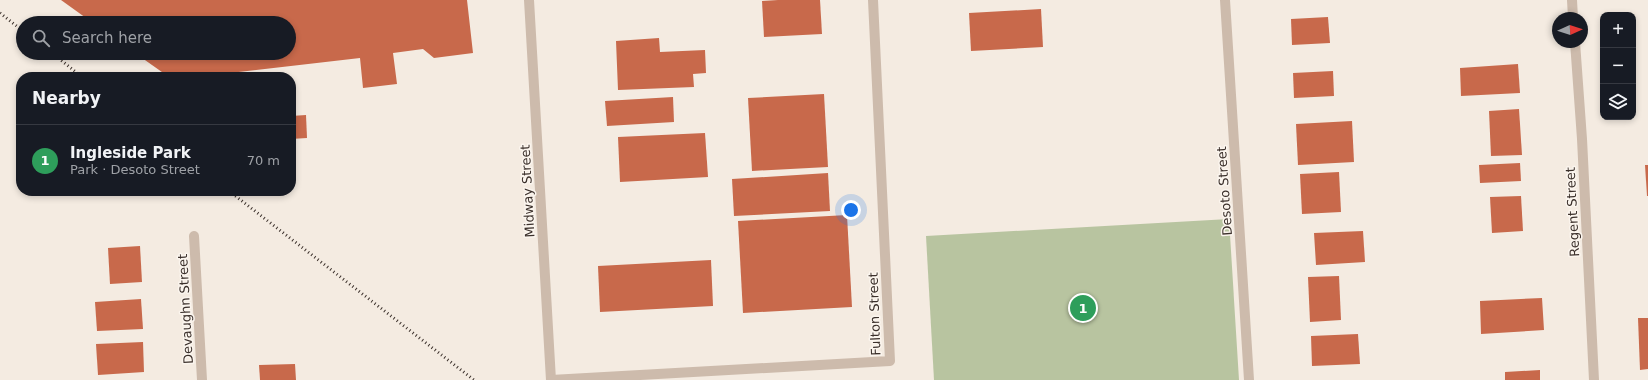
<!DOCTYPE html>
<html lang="en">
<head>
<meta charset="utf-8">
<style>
  :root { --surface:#171b24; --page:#20242c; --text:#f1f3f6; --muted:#9ea1a6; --line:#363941; --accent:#b45309 }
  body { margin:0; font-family:"DejaVu Sans",sans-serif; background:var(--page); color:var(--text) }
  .controls { position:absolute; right:12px; top:12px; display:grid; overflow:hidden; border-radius:8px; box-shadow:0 2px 6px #0003 }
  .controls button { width:36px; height:36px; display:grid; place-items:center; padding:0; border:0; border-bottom:1px solid var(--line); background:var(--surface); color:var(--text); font:20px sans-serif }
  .compass { position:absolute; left:1552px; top:12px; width:36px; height:36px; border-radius:50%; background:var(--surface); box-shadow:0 2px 6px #0003; rotate:87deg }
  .you { position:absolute; left:851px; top:210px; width:14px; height:14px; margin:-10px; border:3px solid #fff; border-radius:50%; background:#1a73e8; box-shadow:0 0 0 6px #1a73e833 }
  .badge { display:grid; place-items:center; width:26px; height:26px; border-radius:50%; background:var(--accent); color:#fff; font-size:13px; font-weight:700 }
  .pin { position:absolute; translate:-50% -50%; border:2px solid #fff; box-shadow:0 1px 4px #0006 }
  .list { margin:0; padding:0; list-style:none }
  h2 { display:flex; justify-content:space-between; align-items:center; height:52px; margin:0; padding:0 16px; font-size:17px }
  h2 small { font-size:13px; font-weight:400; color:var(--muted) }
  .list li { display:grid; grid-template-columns:26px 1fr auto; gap:12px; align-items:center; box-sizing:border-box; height:72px; padding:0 16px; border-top:1px solid var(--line) }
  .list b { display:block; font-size:15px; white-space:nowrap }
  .list p { margin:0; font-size:13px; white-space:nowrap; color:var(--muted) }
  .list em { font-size:13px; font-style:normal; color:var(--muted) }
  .icon { flex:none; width:22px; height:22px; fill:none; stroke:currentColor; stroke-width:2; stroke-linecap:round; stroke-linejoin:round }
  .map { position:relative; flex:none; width:1648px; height:380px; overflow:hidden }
  .search { position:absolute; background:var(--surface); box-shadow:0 2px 6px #0003; left:16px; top:16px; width:280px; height:44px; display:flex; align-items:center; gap:10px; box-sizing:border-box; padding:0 14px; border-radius:22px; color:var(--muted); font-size:15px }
  .panel { position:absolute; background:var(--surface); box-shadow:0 2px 6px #0003; left:16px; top:72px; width:280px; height:124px; border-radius:16px }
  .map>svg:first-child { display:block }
</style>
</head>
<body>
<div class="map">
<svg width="1648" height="380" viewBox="0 0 1648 380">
  <rect width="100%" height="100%" fill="#f4ebe1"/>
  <polygon fill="#b8c4a0" points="1229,219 1239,380 934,380 926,236"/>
  <g fill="#c8694b">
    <polygon points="61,0 467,0 473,53 434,58 423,49 393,53 397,84 363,88 360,58 195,77 169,77 135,53 289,53 289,23 93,23"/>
    <polygon points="778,0 820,0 822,34 764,37 762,1"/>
    <polygon points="1041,9 1043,47 971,51 969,13"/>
    <polygon points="1328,17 1330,43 1292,45 1291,19"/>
    <polygon points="659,38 660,52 705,50 706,73 693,74 694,87 618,90 616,41"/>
    <polygon points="1518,64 1520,93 1461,96 1460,68"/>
    <polygon points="1333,71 1334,96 1294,98 1293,73"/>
    <polygon points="824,94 828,167 752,171 748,98"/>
    <polygon points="673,97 674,122 607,126 605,101"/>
    <polygon points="1519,109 1522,155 1491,156 1489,111"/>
    <polygon points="306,115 307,138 291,139 291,116"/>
    <polygon points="1352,121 1354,162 1298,165 1296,124"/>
    <polygon points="705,133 708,177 620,182 618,137"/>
    <polygon points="1520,163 1521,181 1480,183 1479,165"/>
    <polygon points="1645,165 1648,165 1648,196 1647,196"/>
    <polygon points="1339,172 1341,212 1302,214 1300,174"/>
    <polygon points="828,173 830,211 734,216 732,179"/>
    <polygon points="1521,196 1523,231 1492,233 1490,197"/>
    <polygon points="847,215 852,307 743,313 738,221"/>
    <polygon points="1363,231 1365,262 1316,265 1314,233"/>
    <polygon points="140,246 142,282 110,284 108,248"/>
    <polygon points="711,260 713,306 600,312 598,266"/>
    <polygon points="1339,276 1341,320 1310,322 1308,277"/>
    <polygon points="1542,298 1544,330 1481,334 1480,301"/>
    <polygon points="141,299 143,329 97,331 95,302"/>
    <polygon points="1638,318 1648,318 1648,369 1640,370"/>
    <polygon points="1358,334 1360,364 1312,366 1311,336"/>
    <polygon points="143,342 144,372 98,375 96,344"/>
    <polygon points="295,364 296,380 260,380 259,365"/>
    <polygon points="1540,370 1540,380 1505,380 1505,372"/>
  </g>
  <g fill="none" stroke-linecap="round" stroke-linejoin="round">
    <g stroke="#cdbbac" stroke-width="10">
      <polyline points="529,0 551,380"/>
      <polyline points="1225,0 1249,380"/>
      <polyline points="1572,0 1573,18"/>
      <polyline points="1575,42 1582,139 1594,380"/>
      <polyline points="194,236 202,380"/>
      <polyline points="551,380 890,361 873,0"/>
    </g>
    <g stroke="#3b302b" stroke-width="3" stroke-dasharray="1 3" stroke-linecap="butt">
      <polyline points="0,13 23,31"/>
      <polyline points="52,53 82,77"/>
      <polyline points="229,191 474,380"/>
    </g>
  </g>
  <g text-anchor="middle" stroke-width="3" stroke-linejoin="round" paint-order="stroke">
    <g font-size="13" fill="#3b302b" stroke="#fbf5ee">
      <text transform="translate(527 191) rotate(-93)" y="5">Midway Street</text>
      <text transform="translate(1224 191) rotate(-94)" y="5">Desoto Street</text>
      <text transform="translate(1572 212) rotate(-93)" y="5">Regent Street</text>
      <text transform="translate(185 309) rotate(-93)" y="5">Devaughn Street</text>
      <text transform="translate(874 314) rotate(-92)" y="5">Fulton Street</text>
    </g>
  </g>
</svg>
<div class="controls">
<button>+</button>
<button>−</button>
<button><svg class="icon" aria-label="layers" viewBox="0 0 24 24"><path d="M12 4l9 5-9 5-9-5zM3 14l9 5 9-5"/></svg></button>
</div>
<svg class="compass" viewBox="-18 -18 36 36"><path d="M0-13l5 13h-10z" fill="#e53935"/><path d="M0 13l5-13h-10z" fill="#9ea1a6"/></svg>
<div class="you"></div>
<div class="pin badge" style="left:1083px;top:308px;background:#2e9e5b">1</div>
<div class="search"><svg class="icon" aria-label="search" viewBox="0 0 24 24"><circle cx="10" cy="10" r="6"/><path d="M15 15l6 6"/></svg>Search here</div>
<section class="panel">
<h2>Nearby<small></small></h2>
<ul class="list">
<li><span class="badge" style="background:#2e9e5b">1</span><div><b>Ingleside Park</b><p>Park · Desoto Street</p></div><em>70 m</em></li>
</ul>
</section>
</div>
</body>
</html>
